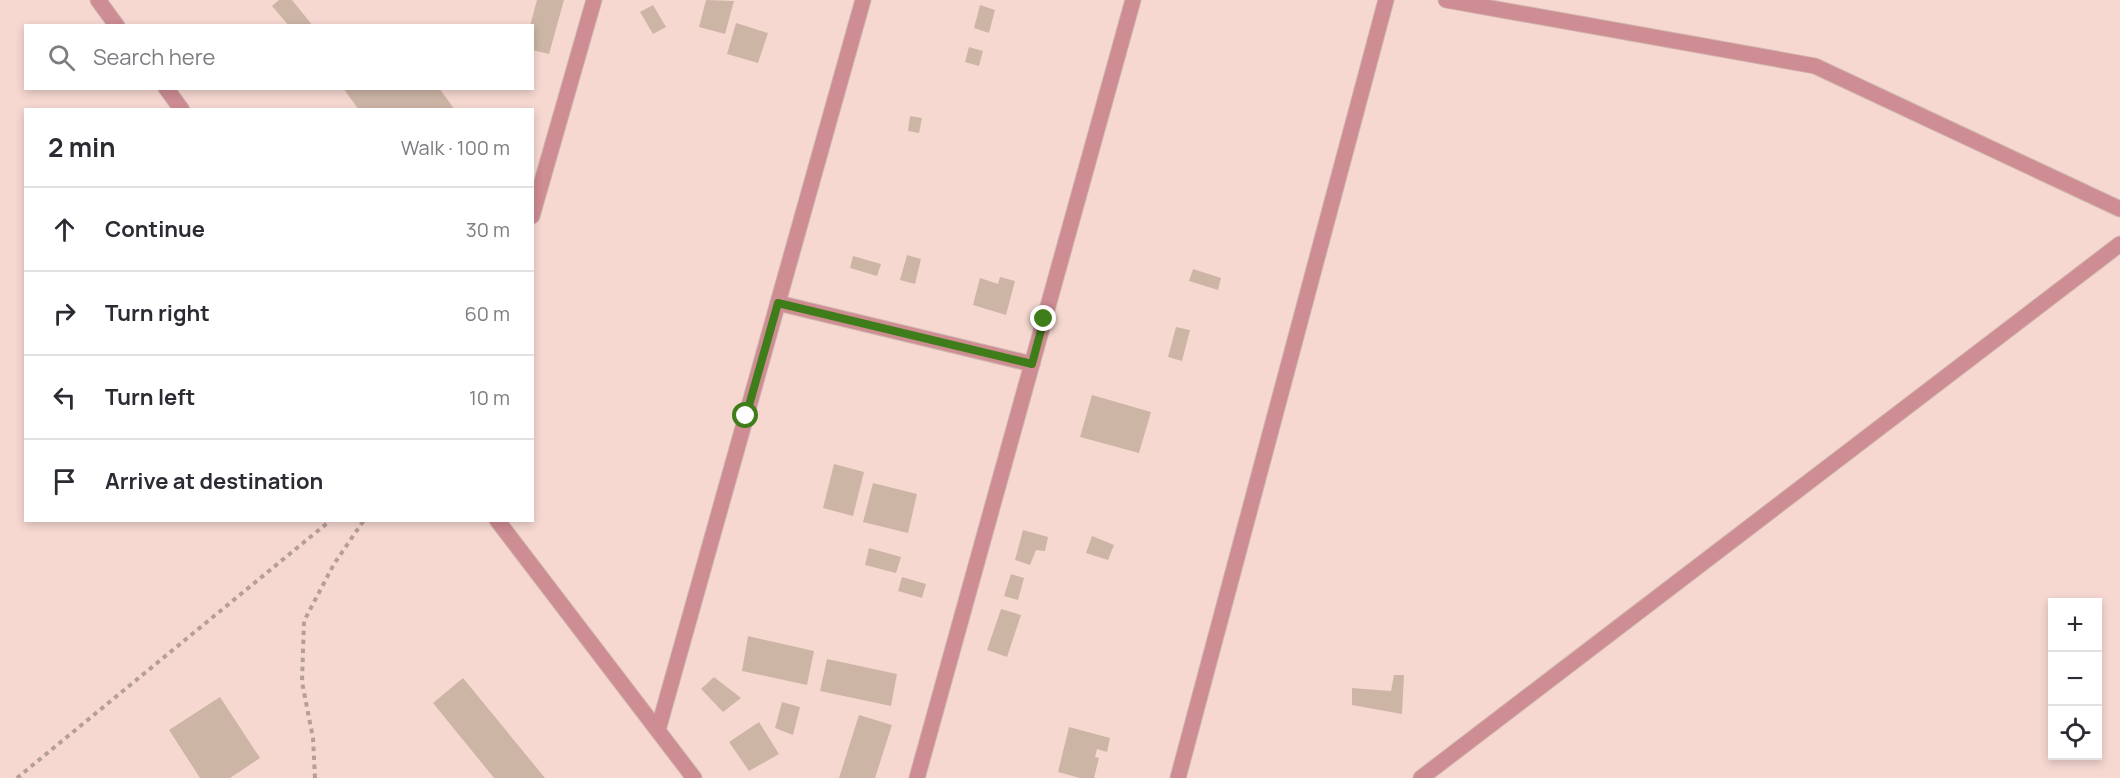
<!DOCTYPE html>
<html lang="en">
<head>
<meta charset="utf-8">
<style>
  :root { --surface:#fff; --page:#f7f7f7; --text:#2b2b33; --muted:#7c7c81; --line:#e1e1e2 }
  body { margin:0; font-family:Manrope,sans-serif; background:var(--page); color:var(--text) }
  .controls { position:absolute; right:18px; bottom:18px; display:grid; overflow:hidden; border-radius:0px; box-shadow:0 3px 9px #0003 }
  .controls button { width:54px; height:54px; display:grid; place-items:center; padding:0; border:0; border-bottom:2px solid var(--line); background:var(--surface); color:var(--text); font:30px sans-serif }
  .stop { position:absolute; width:18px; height:18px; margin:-14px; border:4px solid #3f7d1a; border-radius:50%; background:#fff }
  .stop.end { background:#3f7d1a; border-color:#fff; box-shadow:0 2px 6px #0008 }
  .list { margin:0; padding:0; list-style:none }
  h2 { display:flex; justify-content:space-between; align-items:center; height:78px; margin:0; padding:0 24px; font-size:26px }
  h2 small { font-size:20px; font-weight:400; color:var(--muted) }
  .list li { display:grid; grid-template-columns:39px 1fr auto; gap:18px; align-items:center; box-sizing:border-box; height:84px; padding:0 24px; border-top:2px solid var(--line) }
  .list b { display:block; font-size:22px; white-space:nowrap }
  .list em { font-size:20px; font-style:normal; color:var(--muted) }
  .icon { flex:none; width:33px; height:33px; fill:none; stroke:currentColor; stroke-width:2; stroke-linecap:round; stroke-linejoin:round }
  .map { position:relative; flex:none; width:2120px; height:778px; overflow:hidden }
  .search { position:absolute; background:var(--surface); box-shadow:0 3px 9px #0003; left:24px; top:24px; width:510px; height:66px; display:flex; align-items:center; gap:15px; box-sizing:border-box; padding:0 21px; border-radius:0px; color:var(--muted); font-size:22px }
  .panel { position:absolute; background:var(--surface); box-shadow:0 3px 9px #0003; left:24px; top:108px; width:510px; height:414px; border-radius:0px }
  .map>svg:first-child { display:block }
</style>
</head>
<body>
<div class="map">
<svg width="2120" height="778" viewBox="0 0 2120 778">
  <rect width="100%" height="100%" fill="#f6d8d1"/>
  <g fill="#cdb5a6">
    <polygon points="279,0 292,0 313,26 289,26 272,6"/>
    <polygon points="537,0 564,0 549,54 532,50 532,26 530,26"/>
    <polygon points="706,0 734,1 725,34 699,27"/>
    <polygon points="653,5 666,27 653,34 640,12"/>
    <polygon points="980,5 995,10 989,33 974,28"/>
    <polygon points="736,23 768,33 758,63 727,54"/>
    <polygon points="969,47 983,51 979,66 965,62"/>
    <polygon points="343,88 439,88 455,110 359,110"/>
    <polygon points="910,116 922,118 919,133 908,131"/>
    <polygon points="907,255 921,259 915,284 900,280"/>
    <polygon points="853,256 881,264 877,276 850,268"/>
    <polygon points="1193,269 1221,278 1218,290 1189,281"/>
    <polygon points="1000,277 1015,281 1006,315 973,305 980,278 998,284"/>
    <polygon points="1176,327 1190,330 1182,361 1168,357"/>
    <polygon points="1092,395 1151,412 1139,453 1080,437"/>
    <polygon points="834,464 864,472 853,516 823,508"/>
    <polygon points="873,483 917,494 908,533 863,522"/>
    <polygon points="1023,530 1048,537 1045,551 1036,550 1030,565 1015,560"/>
    <polygon points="1092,536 1114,545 1108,560 1086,553"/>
    <polygon points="869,548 901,557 896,573 865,565"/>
    <polygon points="1011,574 1024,578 1018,600 1004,596"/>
    <polygon points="902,577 926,584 922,598 898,591"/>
    <polygon points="1001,609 1021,615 1007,657 987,650"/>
    <polygon points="748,636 814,651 807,685 742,671"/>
    <polygon points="827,659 897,674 891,706 820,691"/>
    <polygon points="1394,675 1404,675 1402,714 1352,705 1352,688 1391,691"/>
    <polygon points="714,677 741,698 723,712 701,689"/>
    <polygon points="463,678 545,778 494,778 433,703"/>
    <polygon points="220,697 260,758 230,778 200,778 169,730"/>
    <polygon points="782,702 800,707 793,735 775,728"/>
    <polygon points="859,715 892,725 875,778 839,778"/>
    <polygon points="759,722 779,754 749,771 729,742"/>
    <polygon points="1069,727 1110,738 1107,752 1097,749 1095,757 1099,758 1094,778 1080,778 1058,772"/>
  </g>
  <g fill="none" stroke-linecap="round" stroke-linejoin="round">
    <g stroke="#d0b6b0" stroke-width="17">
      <g id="minor">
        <polyline points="98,0 117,26"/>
        <polyline points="1446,0 1815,66 2120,209"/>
        <polyline points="166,88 182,110"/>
        <polyline points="532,216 594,0"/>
        <polyline points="778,303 1032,364"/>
        <polyline points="497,520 694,778"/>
        <polyline points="658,730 863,0"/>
        <polyline points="917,778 1133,0"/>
        <polyline points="1178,778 1386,0"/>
        <polyline points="1421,778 2120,244"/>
      </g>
    </g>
    <g stroke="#b69e99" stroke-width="4" stroke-dasharray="4.5 4.5" stroke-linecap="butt">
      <polyline points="17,778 331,520"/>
      <polyline points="315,778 313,738 302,682 304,621 334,564 364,520"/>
    </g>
    <use href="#minor" stroke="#ce8c93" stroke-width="15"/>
  </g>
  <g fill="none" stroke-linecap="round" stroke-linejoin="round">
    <polyline stroke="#3f7d1a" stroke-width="8" points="746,416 778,303 1032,364 1044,319"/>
  </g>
</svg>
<div class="controls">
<button>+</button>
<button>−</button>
<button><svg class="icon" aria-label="locate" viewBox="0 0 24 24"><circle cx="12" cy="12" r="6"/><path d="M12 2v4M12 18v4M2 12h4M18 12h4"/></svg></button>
</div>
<div class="stop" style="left:746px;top:416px"></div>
<div class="stop end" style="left:1044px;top:319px"></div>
<div class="search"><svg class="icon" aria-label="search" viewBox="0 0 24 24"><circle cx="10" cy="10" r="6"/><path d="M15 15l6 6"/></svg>Search here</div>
<section class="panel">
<h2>2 min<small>Walk · 100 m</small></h2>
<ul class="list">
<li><svg class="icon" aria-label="ahead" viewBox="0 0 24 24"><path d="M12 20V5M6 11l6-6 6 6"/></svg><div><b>Continue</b></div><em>30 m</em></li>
<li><svg class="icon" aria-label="right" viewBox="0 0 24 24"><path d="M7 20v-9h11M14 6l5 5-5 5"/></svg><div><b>Turn right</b></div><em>60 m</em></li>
<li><svg class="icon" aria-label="left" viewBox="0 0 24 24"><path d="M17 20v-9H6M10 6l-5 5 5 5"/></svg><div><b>Turn left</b></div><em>10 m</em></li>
<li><svg class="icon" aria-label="arrive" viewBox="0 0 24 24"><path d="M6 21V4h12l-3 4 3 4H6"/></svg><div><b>Arrive at destination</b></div></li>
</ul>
</section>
</div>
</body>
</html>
